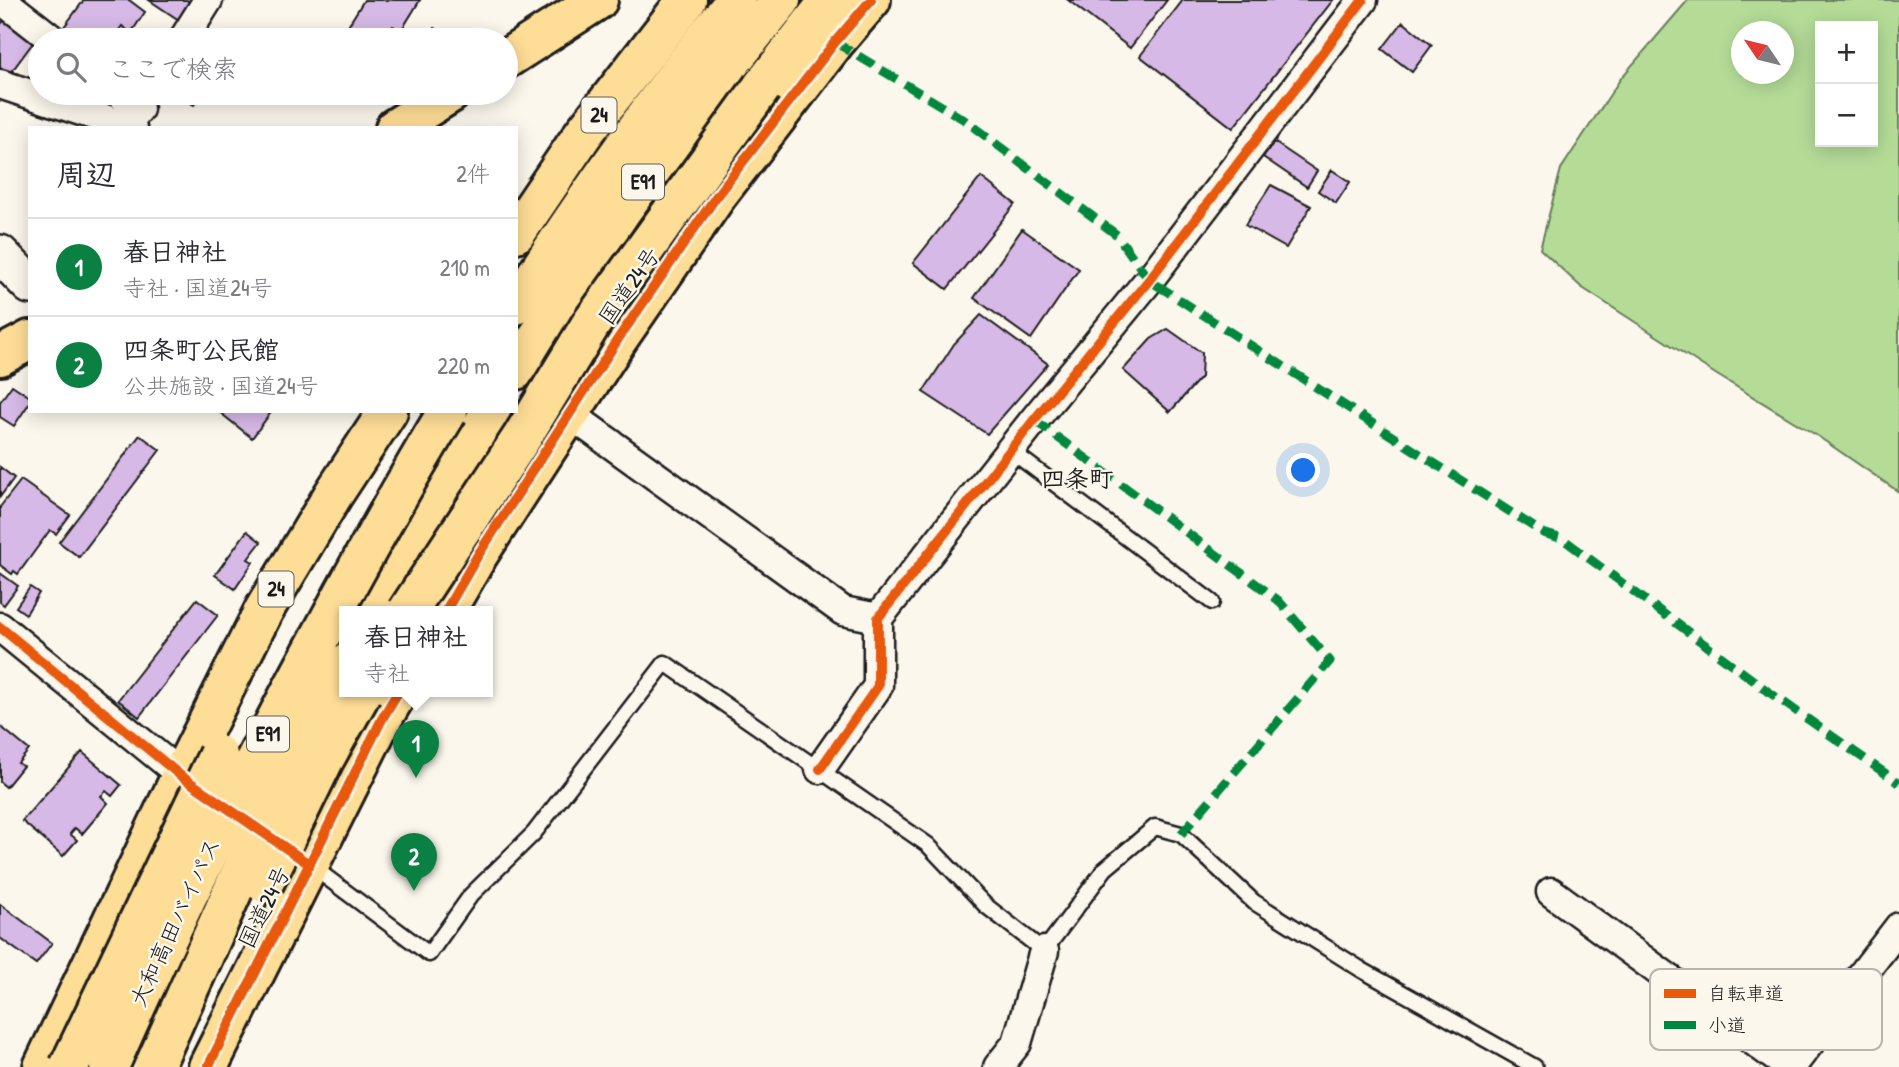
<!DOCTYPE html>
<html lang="ja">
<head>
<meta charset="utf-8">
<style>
  :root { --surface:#fff; --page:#f2f2f3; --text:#2b2b33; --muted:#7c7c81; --line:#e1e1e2; --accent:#0b8043 }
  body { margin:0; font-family:"Patrick Hand","Klee One",sans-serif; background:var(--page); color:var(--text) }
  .controls { position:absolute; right:21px; top:21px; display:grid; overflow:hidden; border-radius:0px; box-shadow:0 4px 18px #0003 }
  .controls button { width:63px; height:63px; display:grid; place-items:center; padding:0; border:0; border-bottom:2px solid var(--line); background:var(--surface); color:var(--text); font:35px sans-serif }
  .compass { position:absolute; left:1731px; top:21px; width:63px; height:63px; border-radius:50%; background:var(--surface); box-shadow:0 4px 18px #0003; rotate:305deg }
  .you { position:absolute; left:1304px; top:471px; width:24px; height:24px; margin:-18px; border:5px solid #fff; border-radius:50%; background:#1a73e8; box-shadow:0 0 0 10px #1a73e833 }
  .badge { display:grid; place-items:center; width:46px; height:46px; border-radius:50%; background:var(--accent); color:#fff; font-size:23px; font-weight:700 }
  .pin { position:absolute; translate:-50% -58px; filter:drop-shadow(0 2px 4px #0008) }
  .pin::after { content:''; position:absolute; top:37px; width:24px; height:21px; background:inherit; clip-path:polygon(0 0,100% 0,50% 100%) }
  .popup { position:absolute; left:339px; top:606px; width:154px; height:91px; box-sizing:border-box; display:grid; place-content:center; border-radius:0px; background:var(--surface); filter:drop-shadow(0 2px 5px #0005); font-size:23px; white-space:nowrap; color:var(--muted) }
  .popup b { font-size:26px; color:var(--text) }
  .popup::after { content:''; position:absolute; left:50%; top:100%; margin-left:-14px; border:14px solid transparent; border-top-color:var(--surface) }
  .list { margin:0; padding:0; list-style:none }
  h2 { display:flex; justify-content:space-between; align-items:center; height:91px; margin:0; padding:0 28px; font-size:30px }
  h2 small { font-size:23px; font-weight:400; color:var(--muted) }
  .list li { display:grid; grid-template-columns:46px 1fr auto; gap:21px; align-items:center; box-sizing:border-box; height:98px; padding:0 28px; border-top:2px solid var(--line) }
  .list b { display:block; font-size:26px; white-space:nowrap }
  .list p { margin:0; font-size:23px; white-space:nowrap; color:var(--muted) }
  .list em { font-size:23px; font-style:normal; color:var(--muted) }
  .icon { flex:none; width:38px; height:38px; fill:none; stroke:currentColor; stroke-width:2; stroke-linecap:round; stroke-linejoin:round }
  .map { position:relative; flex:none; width:1899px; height:1067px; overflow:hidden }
  .search { position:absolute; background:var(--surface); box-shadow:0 4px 18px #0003; left:28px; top:28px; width:490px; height:77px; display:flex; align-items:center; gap:18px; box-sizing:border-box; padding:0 24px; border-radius:38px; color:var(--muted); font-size:26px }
  .panel { position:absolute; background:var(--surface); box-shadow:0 4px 18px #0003; left:28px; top:126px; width:490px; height:287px; border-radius:0px }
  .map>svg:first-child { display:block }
</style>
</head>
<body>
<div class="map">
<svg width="1899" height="1067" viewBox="0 0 1899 1067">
  <rect width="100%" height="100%" fill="#fbf7ec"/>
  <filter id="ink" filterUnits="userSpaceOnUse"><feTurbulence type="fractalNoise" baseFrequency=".0143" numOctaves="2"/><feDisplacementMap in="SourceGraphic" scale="14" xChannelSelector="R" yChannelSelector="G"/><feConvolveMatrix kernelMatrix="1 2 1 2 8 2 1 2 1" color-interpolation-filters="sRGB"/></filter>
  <g filter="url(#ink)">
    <path fill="#b4dc97" stroke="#687c5a" stroke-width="2" fill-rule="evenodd" d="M 1688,0 L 1899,0 L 1899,492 L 1816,435 L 1717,375 L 1581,287 L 1540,249 L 1561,169 L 1621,78 ZM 1820,26 L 1873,26 L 1873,142 L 1820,142 ZM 1742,32 L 1784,32 L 1784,74 L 1742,74 Z"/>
    <g fill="#d6b9e6" stroke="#1c1c1c" stroke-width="2">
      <polygon points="84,0 129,0 145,12 131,33 122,26 112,40 75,40 61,31"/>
      <polygon points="149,0 187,0 191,2 179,20"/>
      <polygon points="364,0 420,0 401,31 393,26 384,40 360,40 345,31"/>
      <polygon points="1068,0 1167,0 1130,48"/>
      <polygon points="1183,0 1333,0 1233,128 1140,56"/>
      <polygon points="6,18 35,40 9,75 0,68 0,25"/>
      <polygon points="1403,22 1432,45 1412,72 1382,49"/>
      <polygon points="435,28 451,38 450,40 427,40"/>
      <polygon points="174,93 202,93 194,105"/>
      <polygon points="1274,142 1317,171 1307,187 1263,157"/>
      <polygon points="1332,170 1350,182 1336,203 1318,191"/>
      <polygon points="981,177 1015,204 947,289 913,263"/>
      <polygon points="1271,185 1311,206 1286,248 1245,225"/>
      <polygon points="1022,229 1079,269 1031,339 974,298"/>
      <polygon points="981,315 1048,364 987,434 923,392 954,344"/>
      <polygon points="1168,329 1202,353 1201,377 1170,412 1123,370 1151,339"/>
      <polygon points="12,385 30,397 30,402 14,426 0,417 0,402"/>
      <polygon points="218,411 272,411 252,438"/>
      <polygon points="140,435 160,450 79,557 59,542"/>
      <polygon points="0,467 14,478 0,497"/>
      <polygon points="21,480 70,515 56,534 50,530 18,574 14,571 12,574 0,565 0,507"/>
      <polygon points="247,531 261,542 248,559 253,562 235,589 215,575"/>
      <polygon points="0,573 18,586 4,605 0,602"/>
      <polygon points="30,587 39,593 26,614 16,607"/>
      <polygon points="197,599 218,615 139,717 118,700"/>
      <polygon points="0,726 29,750 18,763 23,766 6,787 0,782"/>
      <polygon points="82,752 121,785 112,796 106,791 101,796 108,803 82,834 75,828 70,834 77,840 63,856 22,821"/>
      <polygon points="0,904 52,943 36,964 0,938"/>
    </g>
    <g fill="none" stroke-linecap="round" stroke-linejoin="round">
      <g stroke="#1c1c1c" stroke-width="19">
        <g id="service">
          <polyline points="1010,450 1212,602"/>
          <polyline points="310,865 429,954 471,895 534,833 665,663 928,845 985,905 1044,951 1105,869 1155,827 1181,834 1254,902 1362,970 1535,1067"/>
        </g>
      </g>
      <g stroke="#1c1c1c" stroke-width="33">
        <g id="minor">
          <polyline points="2,0 53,40"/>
          <polyline points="183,40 208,0"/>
          <polyline points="0,84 132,128"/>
          <polyline points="119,93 139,109 126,124"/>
          <polyline points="571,415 843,611 878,618"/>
          <polyline points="0,627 196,787"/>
          <polyline points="820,769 878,686 878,618 1034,420 1149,280 1363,0"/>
          <polyline points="1551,892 1789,1067"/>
          <polyline points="998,1067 1017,1043 1044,951"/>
          <polyline points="1791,1067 1899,927"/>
        </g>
      </g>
      <g stroke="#1c1c1c" stroke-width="42">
        <polyline id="tertiary" points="0,254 30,285"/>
      </g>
      <g stroke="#1c1c1c" stroke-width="44">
        <g id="trunk">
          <polyline points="506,59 598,0"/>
          <polyline points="762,87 830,0"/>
          <polyline points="395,128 451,93"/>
          <polyline points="516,233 583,134 687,0"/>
          <path d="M 516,305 C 585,200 656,97 736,0"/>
          <polyline points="0,356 30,340"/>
          <polyline points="516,370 622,210 731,62 781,0"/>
          <polyline points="373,612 491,411"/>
          <polyline points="445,612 478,555 618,339 718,194 835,42 871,0"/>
          <polyline points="43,1067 181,776 264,610 333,495 388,411"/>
          <polyline points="208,1067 382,719 398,692"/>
        </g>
      </g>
      <use href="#service" stroke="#fbf7ec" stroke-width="14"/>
      <use href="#minor" stroke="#fbf7ec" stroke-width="28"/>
      <use href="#tertiary" stroke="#fbf7ec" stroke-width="37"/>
      <use href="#trunk" stroke="#fedd96" stroke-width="38"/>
      <g stroke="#1c1c1c" stroke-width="44" stroke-linecap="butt">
        <g id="trunk-bridge">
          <polyline points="407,612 522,437 591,324 762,87"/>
          <polyline points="264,883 324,760 362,692"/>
          <polyline points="69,1067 218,755"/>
          <path d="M 109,1067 C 175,916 248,769 327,624 C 366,552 405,481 448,411"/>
          <polyline points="154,1067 264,821 344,664"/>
        </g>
      </g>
      <use href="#trunk-bridge" stroke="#fedd96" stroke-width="38"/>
      <g stroke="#00873e" stroke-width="9" stroke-dasharray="18 9" stroke-linecap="butt">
        <polyline points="835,42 963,119 1117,235 1149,280 1543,533 1563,539 1769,692 1899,783"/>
        <polyline points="1034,420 1278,600 1330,661 1181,834"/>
      </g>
      <g stroke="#fbf7ec" stroke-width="15">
        <g id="cycleway">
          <polyline points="445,612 478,555 618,339 718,194 835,42 871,0"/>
          <polyline points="0,627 181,776 309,864"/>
          <polyline points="820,769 878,686 878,618 1034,420 1149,280 1363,0"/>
          <polyline points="208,1067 382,719 398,692"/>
        </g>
      </g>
      <use href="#cycleway" stroke="#e8590c" stroke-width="10"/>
    </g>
  </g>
  <g text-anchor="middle" stroke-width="5" stroke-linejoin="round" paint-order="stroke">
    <g fill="#fbf7ec" stroke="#5f5e5a" stroke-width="2">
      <rect x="581.5" y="97.5" width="35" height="35" rx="5"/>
      <rect x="622" y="164.5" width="42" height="35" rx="5"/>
      <rect x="258.5" y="571.5" width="35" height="35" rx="5"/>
      <rect x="247" y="716.5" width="42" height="35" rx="5"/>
    </g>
    <g font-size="21" font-weight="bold" fill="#1c1c1c">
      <text x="599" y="122">24</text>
      <text x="643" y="189">E91</text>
      <text x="276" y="596">24</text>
      <text x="268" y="741">E91</text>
    </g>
    <g font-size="23" fill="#1c1c1c" stroke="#fbf7ec">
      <text transform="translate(629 286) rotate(-55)" y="8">国道24号</text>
      <text transform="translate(264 907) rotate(-64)" y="8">国道24号</text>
      <text transform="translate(175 922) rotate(-65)" y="8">大和高田バイパス</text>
    </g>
    <g font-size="24" font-weight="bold" fill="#1c1c1c" stroke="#fbf7ec">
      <text x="1077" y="487">四条町</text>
    </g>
  </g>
  <rect x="1650" y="969" width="232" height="81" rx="10" fill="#fbf7ec" stroke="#b8b5ae" stroke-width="2"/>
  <rect x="1664" y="989" width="32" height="9" fill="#e8590c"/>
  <rect x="1664" y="1021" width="32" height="8" fill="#00873e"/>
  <g font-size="19" fill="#1c1c1c">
    <text x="1708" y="1000">自転車道</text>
    <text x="1708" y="1032">小道</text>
  </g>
</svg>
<div class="controls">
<button>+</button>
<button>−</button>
</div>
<svg class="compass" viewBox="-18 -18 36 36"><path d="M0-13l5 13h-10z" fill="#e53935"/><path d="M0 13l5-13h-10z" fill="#7c7c81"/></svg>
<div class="you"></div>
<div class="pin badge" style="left:416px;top:778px">1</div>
<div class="popup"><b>春日神社</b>寺社</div>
<div class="pin badge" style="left:414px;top:891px">2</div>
<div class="search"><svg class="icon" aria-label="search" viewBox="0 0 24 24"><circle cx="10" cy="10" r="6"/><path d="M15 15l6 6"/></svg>ここで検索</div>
<section class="panel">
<h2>周辺<small>2件</small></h2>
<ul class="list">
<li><span class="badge">1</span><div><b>春日神社</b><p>寺社 · 国道24号</p></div><em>210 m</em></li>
<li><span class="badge">2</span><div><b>四条町公民館</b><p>公共施設 · 国道24号</p></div><em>220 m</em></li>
</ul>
</section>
</div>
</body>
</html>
